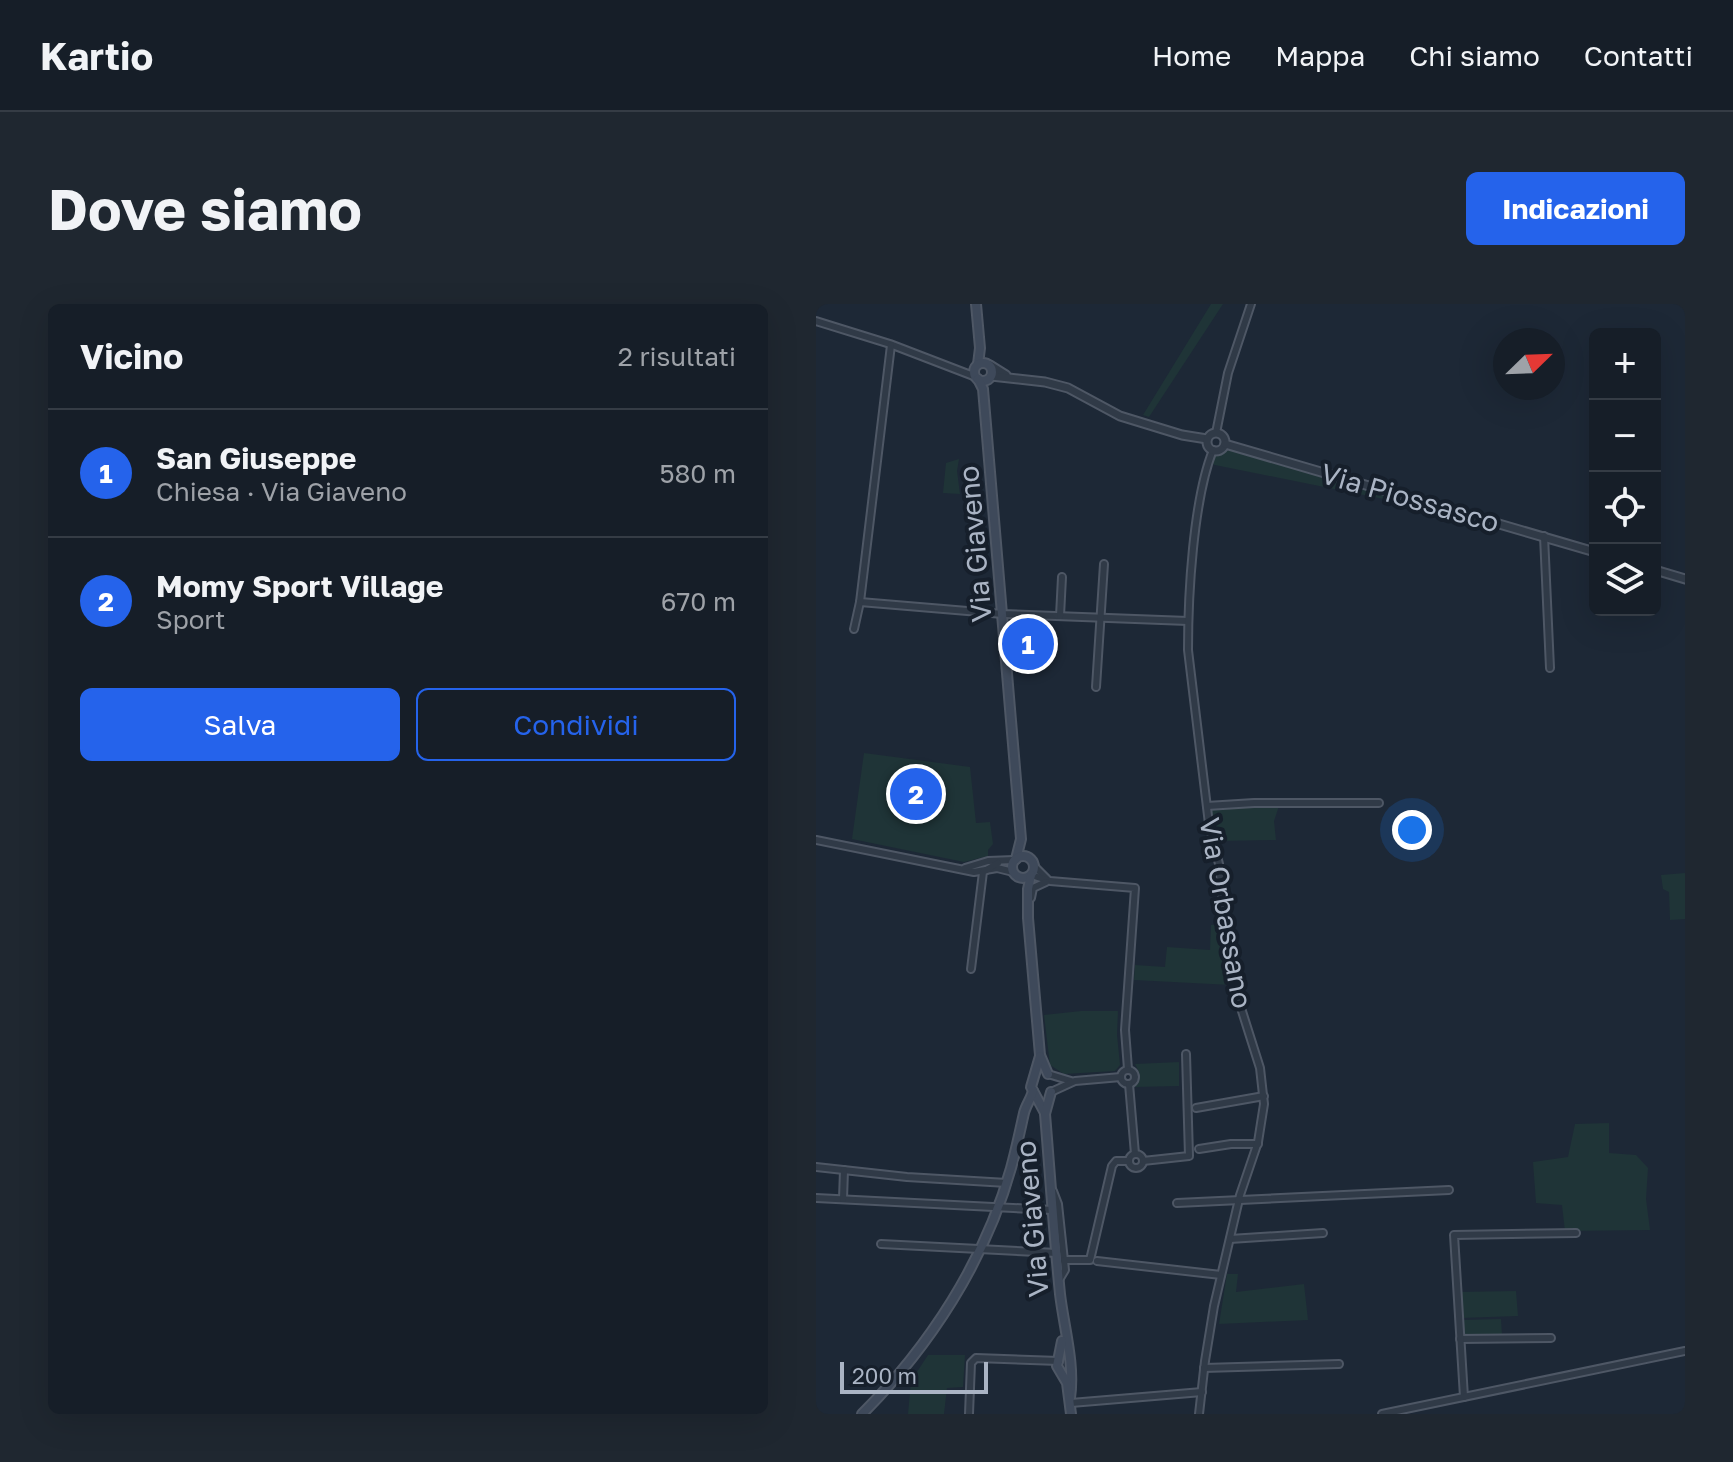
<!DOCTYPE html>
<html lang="it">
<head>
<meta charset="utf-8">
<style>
  :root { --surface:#161e28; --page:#1f2730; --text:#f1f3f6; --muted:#9ea2a8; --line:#353c45; --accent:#2563eb }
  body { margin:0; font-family:"Golos Text",sans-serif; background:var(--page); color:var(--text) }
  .controls { position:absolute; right:24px; top:24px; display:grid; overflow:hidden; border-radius:12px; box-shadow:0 8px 32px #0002 }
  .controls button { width:72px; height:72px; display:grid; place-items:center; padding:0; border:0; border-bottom:2px solid var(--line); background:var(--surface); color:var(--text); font:40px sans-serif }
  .compass { position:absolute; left:677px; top:24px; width:72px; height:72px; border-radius:50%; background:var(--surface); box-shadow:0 8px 32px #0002; rotate:67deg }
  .scale { position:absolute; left:24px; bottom:20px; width:148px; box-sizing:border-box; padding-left:8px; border:4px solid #aab4c4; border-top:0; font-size:22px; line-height:28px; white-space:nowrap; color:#aab4c4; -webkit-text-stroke:6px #161f2b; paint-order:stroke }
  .you { position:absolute; left:596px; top:526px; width:28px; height:28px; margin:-20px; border:6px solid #fff; border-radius:50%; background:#1a73e8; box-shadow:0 0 0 12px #1a73e833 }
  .badge { display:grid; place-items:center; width:52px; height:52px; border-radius:50%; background:var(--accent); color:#fff; font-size:26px; font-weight:700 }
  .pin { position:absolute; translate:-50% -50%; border:4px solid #fff; box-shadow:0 2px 8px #0006 }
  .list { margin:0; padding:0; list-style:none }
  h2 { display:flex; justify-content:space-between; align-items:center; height:104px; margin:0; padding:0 32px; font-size:34px }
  h2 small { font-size:26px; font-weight:400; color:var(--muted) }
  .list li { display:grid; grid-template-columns:52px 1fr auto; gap:24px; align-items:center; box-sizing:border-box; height:128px; padding:0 32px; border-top:2px solid var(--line) }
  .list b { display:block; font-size:30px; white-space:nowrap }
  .list p { margin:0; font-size:26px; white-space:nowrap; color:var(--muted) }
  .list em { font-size:26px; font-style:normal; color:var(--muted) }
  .actions { display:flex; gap:16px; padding:24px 32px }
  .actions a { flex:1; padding:18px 0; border:2px solid var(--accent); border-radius:12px; text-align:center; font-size:28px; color:var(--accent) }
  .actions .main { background:var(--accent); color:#fff }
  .icon { flex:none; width:44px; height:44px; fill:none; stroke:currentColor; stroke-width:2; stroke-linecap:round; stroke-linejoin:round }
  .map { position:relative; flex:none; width:869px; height:1110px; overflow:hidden; border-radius:12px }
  header { display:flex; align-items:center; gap:48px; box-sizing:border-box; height:112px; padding:0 40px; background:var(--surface); border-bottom:2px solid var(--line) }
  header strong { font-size:38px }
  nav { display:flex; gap:44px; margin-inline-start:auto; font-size:28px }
  .intro { display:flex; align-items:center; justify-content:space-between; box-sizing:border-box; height:192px; padding:0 48px }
  h1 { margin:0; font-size:56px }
  .button { padding:20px 36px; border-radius:12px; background:var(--accent); color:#fff; font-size:28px; font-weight:700 }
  main { display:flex; gap:48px; padding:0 48px }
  aside { flex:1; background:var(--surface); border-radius:12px; box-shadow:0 8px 32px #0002 }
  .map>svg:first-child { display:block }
</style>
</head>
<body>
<header>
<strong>Kartio</strong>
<nav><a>Home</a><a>Mappa</a><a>Chi siamo</a><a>Contatti</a></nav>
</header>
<div class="intro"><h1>Dove siamo</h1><a class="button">Indicazioni</a></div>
<main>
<aside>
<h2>Vicino<small>2 risultati</small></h2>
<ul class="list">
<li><span class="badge">1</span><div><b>San Giuseppe</b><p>Chiesa · Via Giaveno</p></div><em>580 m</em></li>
<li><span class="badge">2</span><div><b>Momy Sport Village</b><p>Sport</p></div><em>670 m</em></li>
</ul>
<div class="actions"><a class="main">Salva</a><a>Condividi</a></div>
</aside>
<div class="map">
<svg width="869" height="1110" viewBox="0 0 869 1110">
  <rect width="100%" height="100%" fill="#1d2836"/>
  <g fill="#1f3437">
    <polygon points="395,0 407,0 333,113 327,111"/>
    <polygon points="413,146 423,147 725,235 622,206 394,160 397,153"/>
    <polygon points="143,155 141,167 144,190 127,189 130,159"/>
    <polygon points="48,449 154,463 160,519 174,518 177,540 172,546 172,552 148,558 36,535"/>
    <polygon points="463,502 458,517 460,536 401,537 395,507 400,503"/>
    <polygon points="869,569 869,615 854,616 853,588 847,585 845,571"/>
    <polygon points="406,620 415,681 318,676 319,661 349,663 351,643 394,646 395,621"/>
    <polygon points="265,707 302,707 301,731 304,761 299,767 248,770 234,761 228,711"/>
    <path d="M 363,758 L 363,782 L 318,783 C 326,774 324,769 319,760 Z"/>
    <polygon points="793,819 793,849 820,851 832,864 830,895 834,926 749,927 746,901 720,899 717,858 752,853 759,820"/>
    <polygon points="411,970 422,970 420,988 488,980 492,1016 403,1020"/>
    <polygon points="700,987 702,1012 644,1014 643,988"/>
    <polygon points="685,1015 686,1031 646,1033 645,1016"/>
    <polygon points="112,1051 149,1051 147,1083 131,1084 128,1110 92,1110 95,1077"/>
  </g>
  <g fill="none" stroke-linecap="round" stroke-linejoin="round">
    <g stroke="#4e5765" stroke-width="10">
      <g id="minor">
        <polyline points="0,17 74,40 160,73"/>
        <polyline points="400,129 412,69 435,0"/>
        <polyline points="728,232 734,364"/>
        <polyline points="44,298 187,310 372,317"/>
        <polyline points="244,312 246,273"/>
        <polyline points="38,325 44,298 75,41"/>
        <polyline points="280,383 288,260"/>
        <polyline points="391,502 438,499 563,499"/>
        <polyline points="0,536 158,568 181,564 197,568"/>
        <polyline points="218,562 231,575"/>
        <polyline points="149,564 172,557 198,556"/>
        <polyline points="215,571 234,577 319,584 309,726 312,765"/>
        <polyline points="215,594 217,584 230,578"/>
        <polyline points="155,665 167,568 182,559"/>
        <circle cx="312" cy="773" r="7"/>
        <polyline points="232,770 255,777"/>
        <polyline points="313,780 319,850"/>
        <polyline points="235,788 259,777 305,773"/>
        <polyline points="380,804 448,792"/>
        <polyline points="383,845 415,840 442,840"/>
        <circle cx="320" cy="857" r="7"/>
        <polyline points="327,857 373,852 370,750"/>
        <polyline points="0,863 91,873 191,879"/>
        <polyline points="237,887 242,900 249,966 243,976"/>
        <polyline points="0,894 237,906"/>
        <polyline points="27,895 28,866"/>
        <polyline points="361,899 633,886"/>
        <polyline points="414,935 507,929"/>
        <polyline points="65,940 241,949"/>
        <polyline points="248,956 274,956 296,862 300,857 313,857"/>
        <polyline points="281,957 405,971"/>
        <polyline points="644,1035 735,1034"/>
        <polyline points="388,1064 523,1060"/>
        <polyline points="648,1093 638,931 760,929"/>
        <polyline points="255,1099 386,1088"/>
        <polyline points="153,1110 155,1059 160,1054 243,1057"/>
        <path d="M 383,1110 L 389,1057 L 398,1002 L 424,891 L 442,838 L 448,800 L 444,764 L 425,704 L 411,643 L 403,560 L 393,520 L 372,346 C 372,292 377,196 397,146"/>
        <polyline points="566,1110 869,1047"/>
      </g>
    </g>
    <g stroke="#4e5765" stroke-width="11">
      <g id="tertiary">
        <polyline points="174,61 190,71"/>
        <polyline points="175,72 229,78 252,84 304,112 366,131 391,135"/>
        <circle cx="400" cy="138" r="9"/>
        <polyline points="409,140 779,248"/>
        <polyline points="839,266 869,275"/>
      </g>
    </g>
    <g stroke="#4e5765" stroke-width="12">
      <g id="secondary">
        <polyline points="160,0 164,44 162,60"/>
        <circle cx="167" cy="68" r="9"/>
        <polyline points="162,75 167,85 205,535 200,555"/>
        <circle cx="207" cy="563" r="11"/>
        <polyline points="215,571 212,585 212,614 224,751 232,770"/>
        <polyline points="224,752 215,783 229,809"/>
        <path d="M 235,788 L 229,810 C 234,870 238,930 244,990 C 248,1024 259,1060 254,1094"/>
        <polyline points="246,1037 241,1062 251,1079 255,1110"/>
        <path d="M 46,1110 C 114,1042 169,957 195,864 C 200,846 204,827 208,809 C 210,801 215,795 217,787"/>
      </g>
    </g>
    <use href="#minor" stroke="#303a47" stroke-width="6"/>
    <use href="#tertiary" stroke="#303a47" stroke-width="7"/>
    <use href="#secondary" stroke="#3e495a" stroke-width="8"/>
  </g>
  <g text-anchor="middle" stroke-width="8" stroke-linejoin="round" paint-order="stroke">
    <g font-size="28" fill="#aab4c4" stroke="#161f2b">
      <text transform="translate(594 194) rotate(16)" y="10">Via Piossasco</text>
      <text transform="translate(159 240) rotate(-95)" y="10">Via Giaveno</text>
      <text transform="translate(410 609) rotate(80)" y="10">Via Orbassano</text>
      <text transform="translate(216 915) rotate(-95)" y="10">Via Giaveno</text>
    </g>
  </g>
</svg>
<div class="controls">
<button>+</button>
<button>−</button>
<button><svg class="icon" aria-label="locate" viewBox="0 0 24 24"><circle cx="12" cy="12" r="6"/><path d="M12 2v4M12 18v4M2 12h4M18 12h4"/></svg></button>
<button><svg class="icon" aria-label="layers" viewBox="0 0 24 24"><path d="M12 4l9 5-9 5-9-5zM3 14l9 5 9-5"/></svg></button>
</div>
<svg class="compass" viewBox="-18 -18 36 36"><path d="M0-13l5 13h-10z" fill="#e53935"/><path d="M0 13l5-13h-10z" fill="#9ea2a8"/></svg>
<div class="scale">200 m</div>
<div class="you"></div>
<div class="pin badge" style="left:212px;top:340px">1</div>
<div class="pin badge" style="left:100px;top:490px">2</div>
</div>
</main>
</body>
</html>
